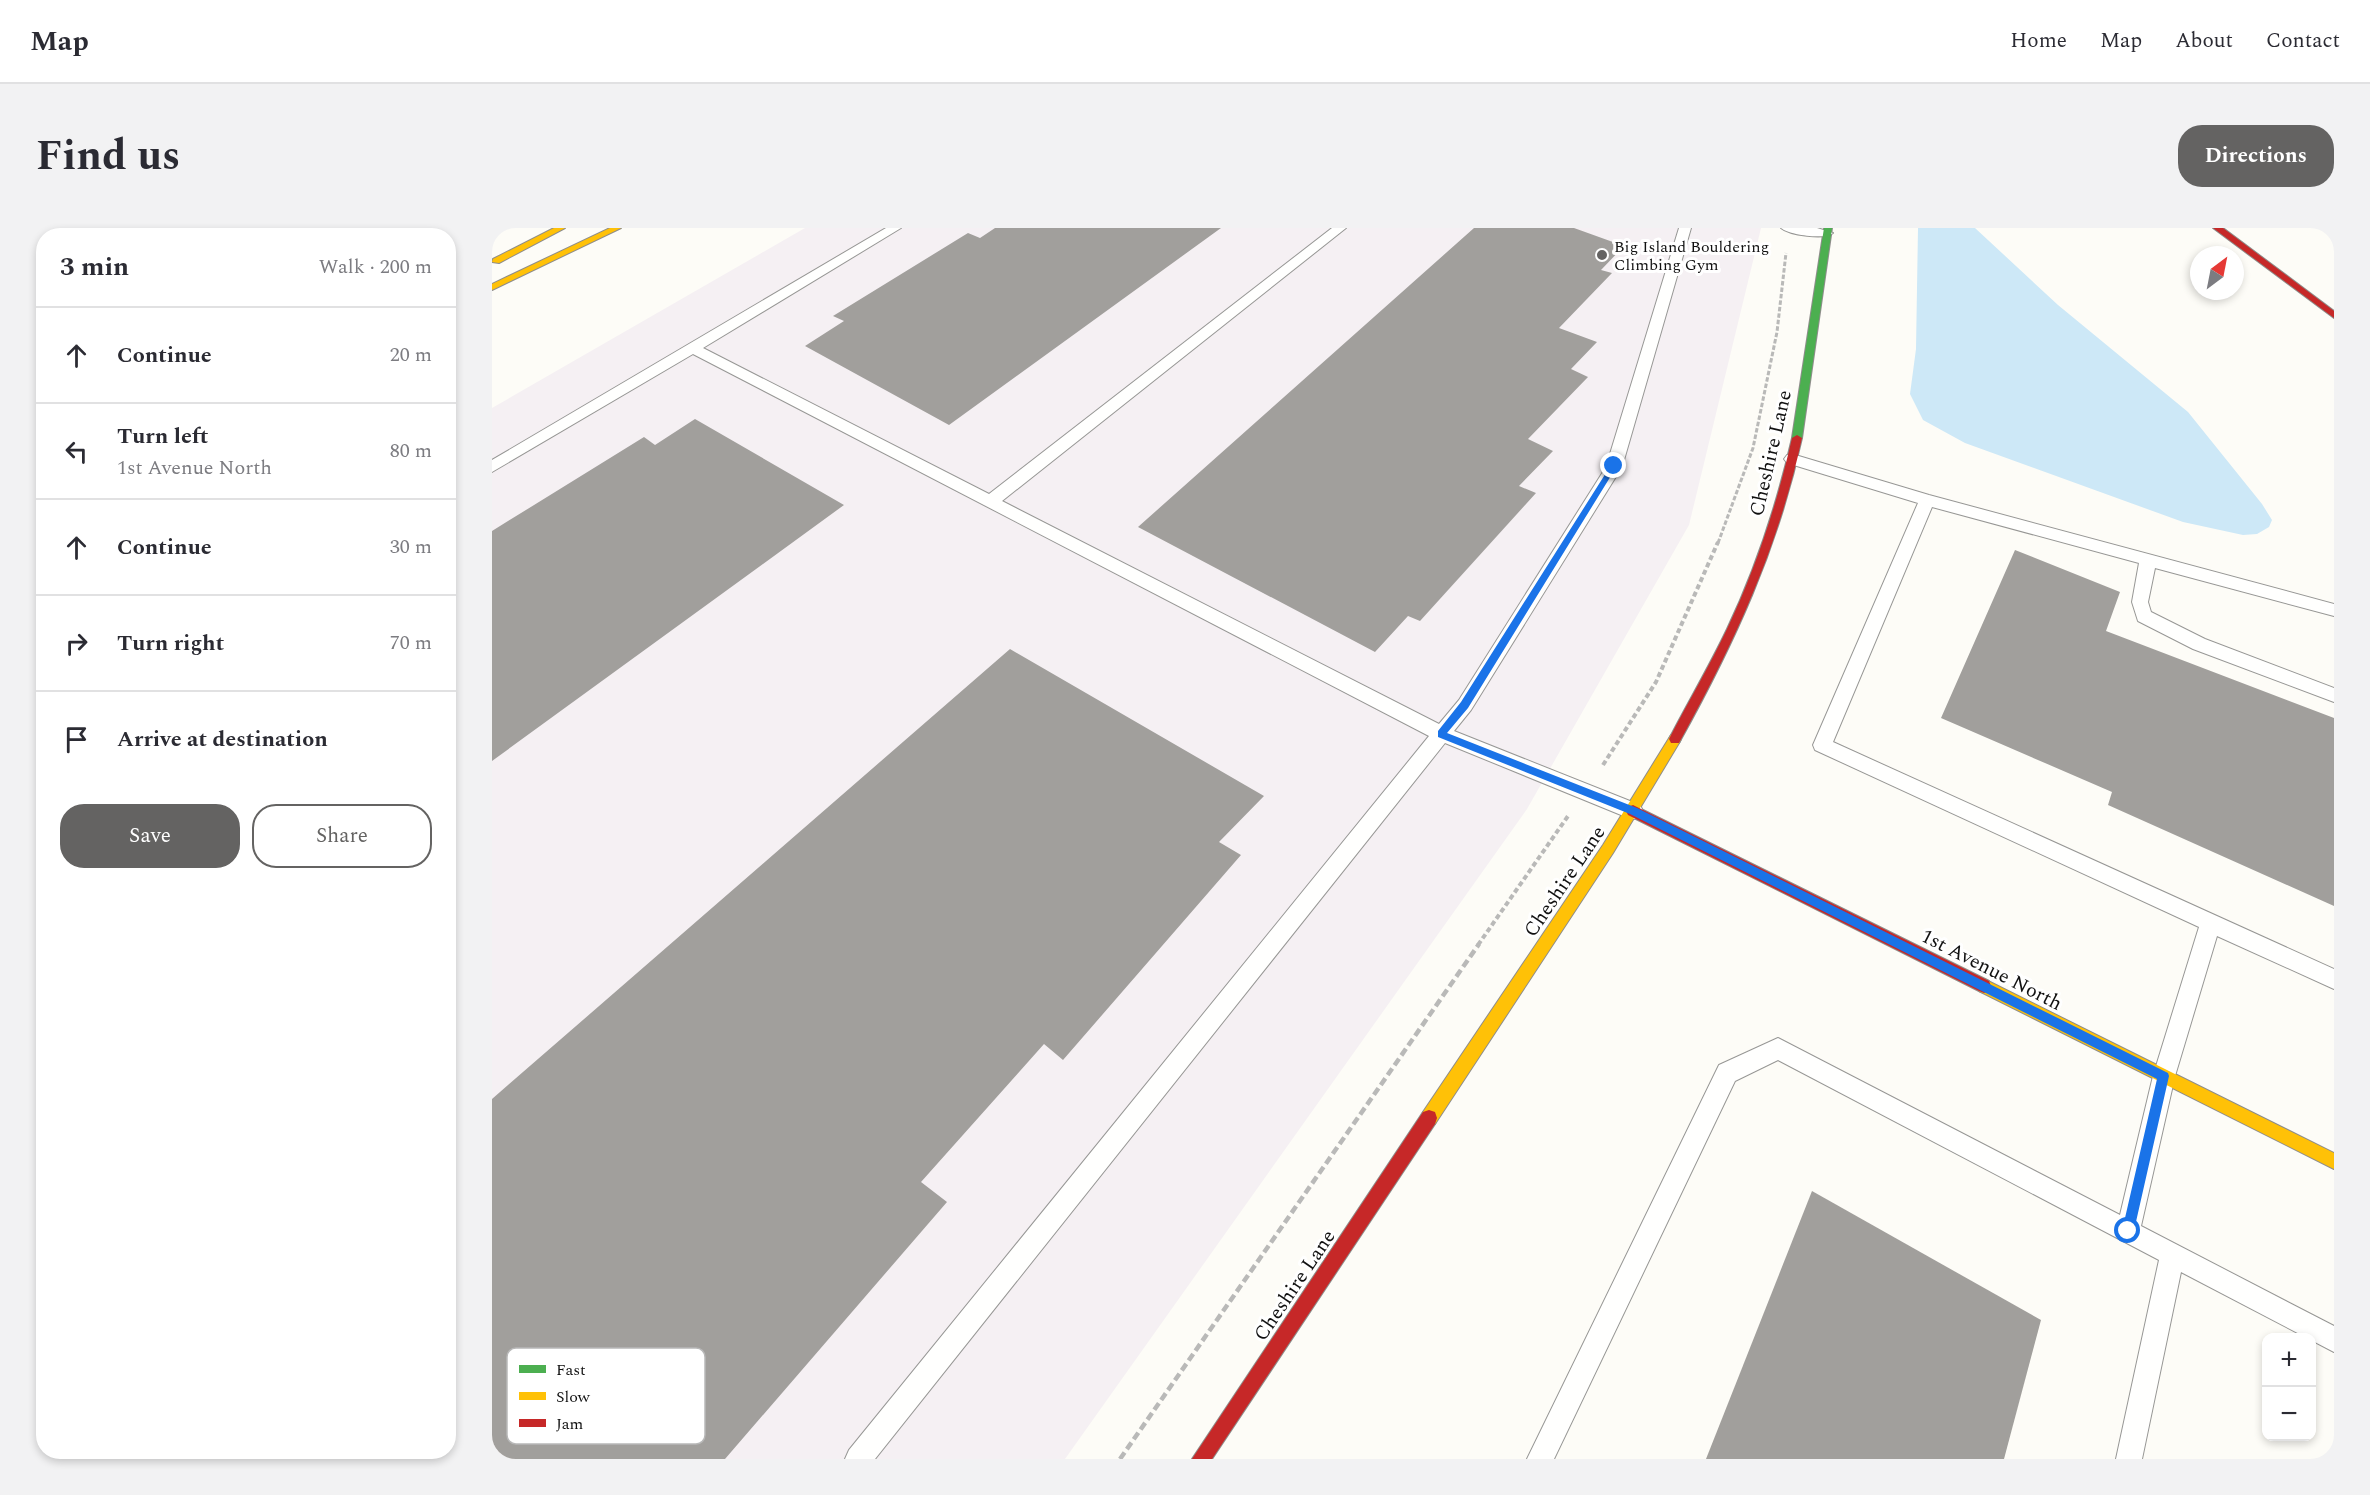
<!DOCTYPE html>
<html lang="en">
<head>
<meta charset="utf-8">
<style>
  :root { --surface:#fff; --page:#f2f2f3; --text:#2b2b33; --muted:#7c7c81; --line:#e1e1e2; --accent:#646362 }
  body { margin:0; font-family:Spectral,serif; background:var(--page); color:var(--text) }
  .controls { position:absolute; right:18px; bottom:18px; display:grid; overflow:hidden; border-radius:12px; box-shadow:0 3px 9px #0003 }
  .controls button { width:54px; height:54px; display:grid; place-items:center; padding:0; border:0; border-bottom:2px solid var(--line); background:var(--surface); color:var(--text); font:30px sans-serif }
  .compass { position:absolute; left:1698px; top:18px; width:54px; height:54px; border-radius:50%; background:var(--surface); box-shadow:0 3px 9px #0003; rotate:32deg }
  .stop { position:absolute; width:18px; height:18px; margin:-14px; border:4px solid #1a73e8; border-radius:50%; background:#fff }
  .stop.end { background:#1a73e8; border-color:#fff; box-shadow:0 2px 6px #0008 }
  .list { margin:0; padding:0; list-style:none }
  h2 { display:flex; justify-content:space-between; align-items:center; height:78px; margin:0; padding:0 24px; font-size:26px }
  h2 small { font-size:20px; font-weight:400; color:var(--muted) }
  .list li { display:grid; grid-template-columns:39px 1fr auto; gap:18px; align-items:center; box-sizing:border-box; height:96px; padding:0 24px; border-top:2px solid var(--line) }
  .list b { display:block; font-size:22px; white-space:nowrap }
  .list p { margin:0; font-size:20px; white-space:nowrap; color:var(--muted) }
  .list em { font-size:20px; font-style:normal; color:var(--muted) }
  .actions { display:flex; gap:12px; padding:18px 24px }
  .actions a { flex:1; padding:14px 0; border:2px solid var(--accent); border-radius:24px; text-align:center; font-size:21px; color:var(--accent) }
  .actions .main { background:var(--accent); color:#fff }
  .icon { flex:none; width:33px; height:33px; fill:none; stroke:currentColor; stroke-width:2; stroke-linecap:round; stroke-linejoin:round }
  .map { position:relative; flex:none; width:1842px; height:1231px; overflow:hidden; border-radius:24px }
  header { display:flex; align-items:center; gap:36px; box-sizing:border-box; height:84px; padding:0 30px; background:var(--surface); border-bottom:2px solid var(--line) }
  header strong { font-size:28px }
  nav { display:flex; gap:33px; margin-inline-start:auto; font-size:21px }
  .intro { display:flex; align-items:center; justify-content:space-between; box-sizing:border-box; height:144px; padding:0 36px }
  h1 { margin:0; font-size:42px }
  .button { padding:15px 27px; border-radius:24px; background:var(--accent); color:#fff; font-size:21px; font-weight:700 }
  main { display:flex; gap:36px; padding:0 36px }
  aside { flex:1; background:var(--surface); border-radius:24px; box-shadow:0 3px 9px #0003 }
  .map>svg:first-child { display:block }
</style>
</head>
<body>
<header>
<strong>Map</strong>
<nav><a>Home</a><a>Map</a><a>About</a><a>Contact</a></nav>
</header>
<div class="intro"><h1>Find us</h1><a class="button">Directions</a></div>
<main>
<aside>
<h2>3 min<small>Walk · 200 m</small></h2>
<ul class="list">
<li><svg class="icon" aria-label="ahead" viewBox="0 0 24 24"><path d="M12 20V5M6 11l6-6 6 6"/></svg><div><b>Continue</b></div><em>20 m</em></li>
<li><svg class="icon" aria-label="left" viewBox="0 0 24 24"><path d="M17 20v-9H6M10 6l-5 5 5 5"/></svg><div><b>Turn left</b><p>1st Avenue North</p></div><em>80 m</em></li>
<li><svg class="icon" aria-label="ahead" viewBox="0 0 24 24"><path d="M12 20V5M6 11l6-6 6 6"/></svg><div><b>Continue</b></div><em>30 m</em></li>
<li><svg class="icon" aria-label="right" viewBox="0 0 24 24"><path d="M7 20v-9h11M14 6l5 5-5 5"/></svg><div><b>Turn right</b></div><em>70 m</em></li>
<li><svg class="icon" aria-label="arrive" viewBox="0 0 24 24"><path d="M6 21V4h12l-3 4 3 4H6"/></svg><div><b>Arrive at destination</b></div></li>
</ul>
<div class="actions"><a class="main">Save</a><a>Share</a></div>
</aside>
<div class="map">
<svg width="1842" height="1231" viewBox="0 0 1842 1231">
  <rect width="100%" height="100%" fill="#fdfcf7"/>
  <polygon fill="#f5f0f3" points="313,0 1269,0 1197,297 1035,581 573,1231 0,1231 0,180"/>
  <polygon fill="#cde8f7" points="1426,0 1483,0 1566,77 1696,184 1770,276 1780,292 1777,299 1765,306 1751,307 1691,294 1473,215 1431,192 1418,166 1424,121"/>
  <g fill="#a19f9c">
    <polygon points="503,0 729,0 457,197 313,118 352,93 341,88 476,5 488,10"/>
    <polygon points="982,0 1082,0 1132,18 1109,42 1120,45 1067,100 1105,114 1079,141 1096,149 1036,211 1061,223 1027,258 1044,265 928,393 916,388 883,424 646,299"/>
    <polygon points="203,191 352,277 0,533 0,303 152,209 163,217"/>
    <polygon points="1523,322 1628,364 1614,403 1842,490 1842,678 1616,577 1620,564 1449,490"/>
    <polygon points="518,421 772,568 727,614 749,627 571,832 552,816 429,954 455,974 233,1231 0,1231 0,871"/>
    <polygon points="1320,963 1549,1092 1512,1231 1214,1231"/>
  </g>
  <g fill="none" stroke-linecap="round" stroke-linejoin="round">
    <g stroke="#979795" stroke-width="2">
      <g id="lane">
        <polygon points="394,0 409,0 211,120 497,266 840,0 854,0 510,273 947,496 967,472 1114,239 1187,0 1199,0 1130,239 979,482 962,503 1148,577 1151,583 1148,589 1141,591 1134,589 953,515 383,1231 353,1231 357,1222 937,508 201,126 0,244 0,232"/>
        <path d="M 1289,0 L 1325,0 L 1341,5 C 1333,12 1297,7 1289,0 Z"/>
        <polygon points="1300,226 1437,267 1842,376 1842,388 1663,340 1656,374 1659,384 1713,411 1842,460 1842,474 1701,421 1646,393 1640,374 1647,335 1440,279 1341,514 1842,741 1842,761 1725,708 1683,848 1649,998 1842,1098 1842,1124 1689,1044 1650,1231 1624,1231 1667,1032 1286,832 1243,853 1062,1231 1035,1231 1227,837 1286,810 1628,987 1661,848 1707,699 1323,522 1321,517 1426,275 1295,235 1292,231 1295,227"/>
      </g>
    </g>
    <g stroke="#8e8d8b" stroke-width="2">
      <polygon id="fast" points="1332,0 1340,0 1310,210 1305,213 1300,210"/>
    </g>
    <g stroke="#8e8d8b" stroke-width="2">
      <g id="slow">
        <polygon points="62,0 73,0 7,35 0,34 1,31"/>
        <polygon points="118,0 129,0 0,62 0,56"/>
        <polygon points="1183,506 1189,511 1187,515 1121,625 943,896 937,898 931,896 929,890 931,884 1111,617 1179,507"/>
        <polygon points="1492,751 1842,925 1842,941 1487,763 1485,758 1487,753"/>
      </g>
    </g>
    <g stroke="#8e8d8b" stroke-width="2">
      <g id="jam">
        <polygon points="1721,0 1731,0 1842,83 1842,90"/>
        <path d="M 1305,207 L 1310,210 C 1286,321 1242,416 1187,515 L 1179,515 L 1177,511 C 1196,474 1217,439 1235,401 C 1264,340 1285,276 1300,210 Z"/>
        <polygon points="1141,577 1497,753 1499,758 1497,763 1492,765 1487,763 1136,587 1134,583 1136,579"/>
        <polygon points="937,882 943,884 945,890 943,896 720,1231 700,1231 931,884"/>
      </g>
    </g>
    <polyline stroke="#b9b9b8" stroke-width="3" stroke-dasharray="4.5 2" stroke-linecap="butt" points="1226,315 1261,220 1285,104 1294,25"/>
    <g stroke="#b9b9b8" stroke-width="4" stroke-dasharray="5 3" stroke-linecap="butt">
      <polyline points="1111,537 1164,454 1226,314"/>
      <polyline points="986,717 1076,588"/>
    </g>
    <polyline stroke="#b9b9b8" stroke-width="4.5" stroke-dasharray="8 4" stroke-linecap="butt" points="628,1231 987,716"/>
    <use href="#lane" fill="#fffffe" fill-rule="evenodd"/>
    <use href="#fast" fill="#4caf50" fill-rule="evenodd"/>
    <use href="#slow" fill="#ffc107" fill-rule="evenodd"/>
    <use href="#jam" fill="#c62828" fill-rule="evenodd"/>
  </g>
  <polygon fill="#1a73e8" points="1119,237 1125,238 976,480 955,505 1145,580 1676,845 1677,848 1641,1007 1632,1007 1630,1003 1665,851 1138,586 946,509 946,503 969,474"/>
  <circle fill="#646362" stroke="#fff" stroke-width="2" cx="1110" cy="27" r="6"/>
  <g text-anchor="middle" stroke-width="6" stroke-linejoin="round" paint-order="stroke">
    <g font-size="16" fill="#111" stroke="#fff" text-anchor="start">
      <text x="1122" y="24">Big Island Bouldering<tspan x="1122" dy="18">Climbing Gym</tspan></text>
    </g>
    <g font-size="20" fill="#111" stroke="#fff">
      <text transform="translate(1278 225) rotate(-77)" y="7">Cheshire Lane</text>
      <text transform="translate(1072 653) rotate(-56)" y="7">Cheshire Lane</text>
      <text transform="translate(1500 741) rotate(27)" y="7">1st Avenue North</text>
      <text transform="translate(802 1057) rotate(-56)" y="7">Cheshire Lane</text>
    </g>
  </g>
  <rect x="15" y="1120" width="198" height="96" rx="9" fill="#fff" stroke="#b8b8b8" stroke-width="1.5"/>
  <rect x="27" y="1137" width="27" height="8" fill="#4caf50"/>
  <rect x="27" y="1164" width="27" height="8" fill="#ffc107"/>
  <rect x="27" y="1191" width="27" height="8" fill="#c62828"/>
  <g font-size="16" fill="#111">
    <text x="64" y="1147">Fast</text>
    <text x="64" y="1174">Slow</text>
    <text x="64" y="1201">Jam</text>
  </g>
</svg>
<div class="controls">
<button>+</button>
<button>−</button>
</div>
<svg class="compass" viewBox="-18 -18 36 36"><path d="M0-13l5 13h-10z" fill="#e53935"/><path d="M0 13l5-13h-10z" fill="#7c7c81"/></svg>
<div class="stop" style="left:1636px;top:1003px"></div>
<div class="stop end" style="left:1122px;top:238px"></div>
</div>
</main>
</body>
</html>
